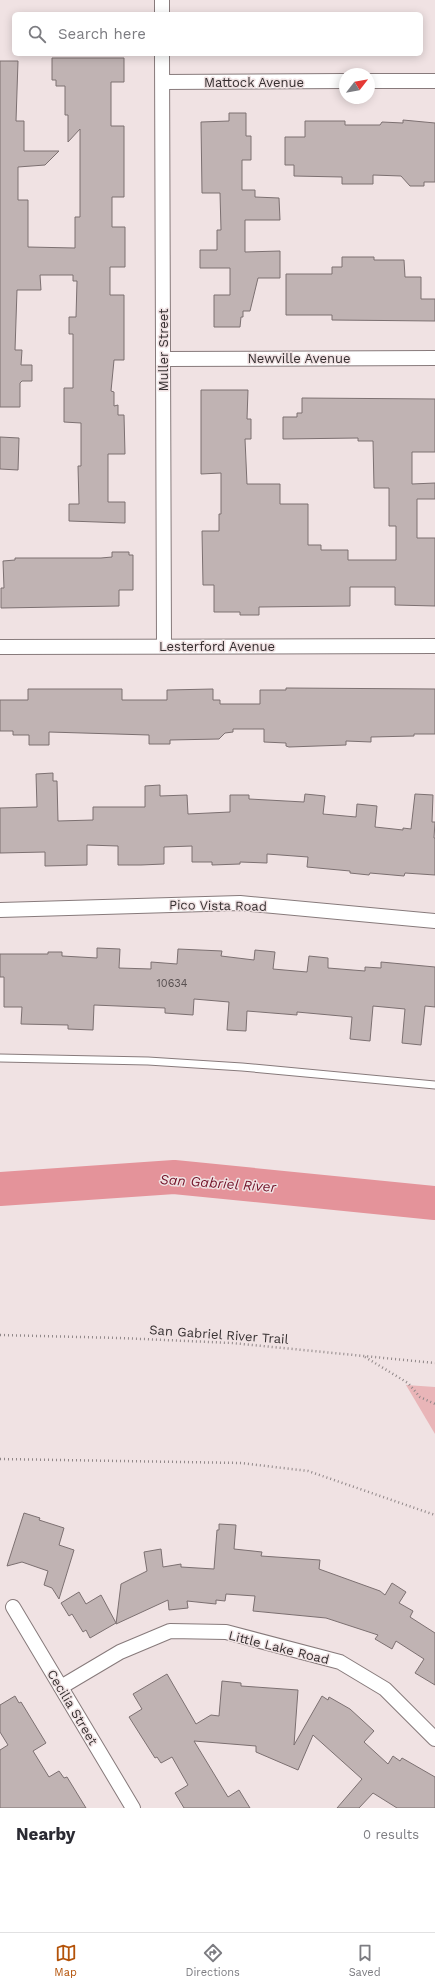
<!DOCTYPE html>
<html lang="en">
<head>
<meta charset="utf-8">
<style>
  :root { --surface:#fff; --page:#f2f2f3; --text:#2b2b33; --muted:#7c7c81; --line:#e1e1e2; --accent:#b45309 }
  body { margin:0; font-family:"Work Sans",sans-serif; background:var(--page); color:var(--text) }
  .compass { position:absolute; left:339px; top:68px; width:36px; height:36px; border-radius:50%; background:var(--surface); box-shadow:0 2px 10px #0003; rotate:59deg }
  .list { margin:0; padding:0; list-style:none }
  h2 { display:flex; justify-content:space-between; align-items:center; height:52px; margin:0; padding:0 16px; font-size:17px }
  h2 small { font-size:13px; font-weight:400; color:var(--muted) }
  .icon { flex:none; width:22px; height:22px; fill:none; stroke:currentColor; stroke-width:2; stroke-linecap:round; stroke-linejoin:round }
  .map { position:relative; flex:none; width:435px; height:1808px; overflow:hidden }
  .search { position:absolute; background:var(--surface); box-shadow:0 2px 10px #0003; left:12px; right:12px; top:12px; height:44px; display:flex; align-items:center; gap:10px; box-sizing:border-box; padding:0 14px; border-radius:6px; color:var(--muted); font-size:15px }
  .sheet { height:124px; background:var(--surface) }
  nav { display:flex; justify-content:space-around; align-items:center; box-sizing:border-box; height:56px; border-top:1px solid var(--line); background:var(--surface); font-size:11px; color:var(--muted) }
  nav a { display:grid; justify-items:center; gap:2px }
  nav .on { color:var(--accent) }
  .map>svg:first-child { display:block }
</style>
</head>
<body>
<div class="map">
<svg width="435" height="1808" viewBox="0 0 435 1808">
  <rect width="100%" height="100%" fill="#f0e2e3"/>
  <polygon fill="#e9b5b8" points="406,1385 435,1387 435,1434"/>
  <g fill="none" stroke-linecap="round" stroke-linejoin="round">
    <polyline stroke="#e4939a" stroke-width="34" points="0,1189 174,1177 435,1203"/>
  </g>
  <g fill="#c0b3b3" stroke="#7c7071">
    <polygon points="52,58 124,58 124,82 111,82 111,126 124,126 124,197 112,197 112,227 125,227 125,267 110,267 110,295 124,295 124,360 114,360 111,391 114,392 114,406 118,405 118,415 124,415 125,454 108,454 108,502 125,502 125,523 69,521 69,504 79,504 78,466 81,466 81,423 64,422 64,388 73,388 73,334 69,334 69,317 76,317 77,281 73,281 73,275 40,275 41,290 17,290 15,350 22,350 21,365 32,365 32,381 22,381 20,383 20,407 0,407 0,61 18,61 16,121 24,121 24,151 59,151 45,165 18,167 18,200 28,200 28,247 75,248 75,217 80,217 80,129 68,142 68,115 65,115 65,86 56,86 56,80 52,80"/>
    <polygon points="229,113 246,113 246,136 251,136 251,160 242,160 242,190 255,190 255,197 279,198 280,220 245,220 245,252 280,251 280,278 258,278 250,311 243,311 243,317 241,317 240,327 214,327 214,295 230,295 230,268 200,268 200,250 217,250 217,230 221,230 220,193 202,193 201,122 229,121"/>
    <polygon points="403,120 435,123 435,182 424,182 424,186 410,186 401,176 373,175 373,184 342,184 342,177 294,176 294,165 285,165 285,137 305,137 305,121 345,121 345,125 380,125 382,122 403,123"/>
    <polygon points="342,257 374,257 374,260 404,260 405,277 421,277 421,299 435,299 435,321 332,320 332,315 286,315 286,274 332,274 332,267 342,267"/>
    <polygon points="201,390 248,390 247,419 251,419 251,439 245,439 247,484 280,484 280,504 308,504 308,545 321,545 321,550 348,550 348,560 396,560 396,526 389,526 389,488 374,488 373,441 358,441 358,438 283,439 283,417 297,417 297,413 302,413 302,398 435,399 435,452 412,452 412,484 435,483 435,499 417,499 417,538 435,538 435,606 395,605 395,587 350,587 350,606 259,607 259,615 240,615 240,612 214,612 214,585 203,585 202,531 219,531 219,514 221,514 221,473 201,474"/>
    <polygon points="0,437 19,438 18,470 0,469"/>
    <polygon points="112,552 129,552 129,555 133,555 133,590 119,590 119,606 1,608 1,588 4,588 3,561 15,560 15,558 101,558 112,557"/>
    <polygon points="286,688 435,689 435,734 414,734 414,736 371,737 371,742 346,741 346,745 289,747 286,746 286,743 264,742 264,729 233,729 233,732 225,733 219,739 170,740 170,744 149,744 149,735 49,732 49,745 29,745 29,735 13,735 13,731 0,731 0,700 28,700 28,689 122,689 122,700 167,700 167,690 213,689 213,700 220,700 220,704 260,704 260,690 286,690"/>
    <polygon points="53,773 53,781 57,781 58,821 93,820 93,807 145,807 145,786 160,785 160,796 187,795 188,814 230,812 230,795 249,795 249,799 304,802 305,794 325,796 323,814 356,817 357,804 377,806 375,827 403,830 403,828 411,829 415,794 433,795 432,822 435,822 434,838 435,838 435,875 405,873 404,876 370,873 369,875 350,873 350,871 307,867 308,857 267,854 267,863 240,862 240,864 212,865 212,862 192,862 192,846 164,847 164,864 141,865 118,865 118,846 87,845 87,865 45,866 45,852 0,853 0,808 37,807 36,774"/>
    <polygon points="97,948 120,949 119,968 151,969 151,962 177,964 178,949 222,951 221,956 254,960 255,950 275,952 273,969 307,972 309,956 328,958 328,968 365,971 365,967 381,968 381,962 435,967 435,1007 425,1006 421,1045 402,1043 405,1009 373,1006 370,1041 350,1039 352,1017 297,1012 297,1015 247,1011 246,1031 227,1030 229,1002 194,999 193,1015 165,1013 165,1008 94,1005 93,1030 68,1029 68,1025 21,1024 22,1007 4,1007 4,977 0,977 0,954 48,954 48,952 62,952 62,956 97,958"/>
    <polygon points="24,1513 40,1518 39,1520 64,1528 59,1545 74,1550 59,1599 52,1588 44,1585 48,1571 22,1562 7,1566"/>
    <polygon points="219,1524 236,1525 234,1549 262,1552 261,1556 320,1560 319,1569 380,1591 385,1595 392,1583 406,1592 399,1603 413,1611 410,1617 435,1633 435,1685 415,1673 424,1659 396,1641 392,1649 375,1639 378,1635 326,1618 253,1611 255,1596 226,1594 225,1601 216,1600 216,1604 187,1601 188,1608 169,1610 168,1600 116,1624 121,1584 147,1571 144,1552 161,1549 163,1567 181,1564 181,1567 214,1569 217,1530 219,1530"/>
    <polygon points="79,1592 86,1604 101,1595 116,1623 90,1638 86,1630 83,1632 72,1614 69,1616 61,1603"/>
    <polygon points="167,1674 196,1724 211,1715 219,1716 222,1681 241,1683 241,1686 298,1690 294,1745 322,1696 328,1700 329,1697 350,1709 374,1731 364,1742 388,1764 393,1756 400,1761 402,1758 435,1777 435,1808 397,1808 373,1793 359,1808 337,1808 362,1779 313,1735 298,1770 256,1752 256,1746 194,1741 228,1797 239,1790 250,1808 184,1808 175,1793 188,1785 172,1757 161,1763 157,1757 155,1758 129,1717 142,1709 133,1694"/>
    <polygon points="15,1696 19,1703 21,1702 46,1743 33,1751 49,1777 59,1771 64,1778 67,1777 86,1808 0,1808 0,1750 8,1745 0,1732 0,1705"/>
  </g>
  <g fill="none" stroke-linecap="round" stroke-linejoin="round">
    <g stroke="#877a7b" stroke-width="9">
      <polyline id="service" points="0,1058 148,1061 242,1067 435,1085"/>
    </g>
    <g stroke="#877a7b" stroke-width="16">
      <g id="minor">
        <polyline points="162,0 162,14"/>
        <polyline points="162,54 164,646"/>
        <polyline points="369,81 435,81"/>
        <polyline points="163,82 345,81"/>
        <polyline points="163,359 435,358"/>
        <polyline points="0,647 435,646"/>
        <polyline points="0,910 240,903 435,921"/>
        <polyline points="13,1607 133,1808"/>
        <polyline points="61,1687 120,1652 170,1631 226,1632 340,1662 385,1689 435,1739"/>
      </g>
    </g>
    <g stroke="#908788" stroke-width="2.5" stroke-dasharray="1 3" stroke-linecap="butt">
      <polyline points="0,1335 120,1338 232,1343 435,1363"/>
      <polyline points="365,1357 408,1383 420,1397 435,1404"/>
      <polyline points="0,1459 241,1463 308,1471 435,1515"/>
    </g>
    <use href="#service" stroke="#fff" stroke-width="7"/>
    <use href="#minor" stroke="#fff" stroke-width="14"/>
  </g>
  <g text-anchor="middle" stroke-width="3" stroke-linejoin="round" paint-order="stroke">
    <g font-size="11" fill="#585051">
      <text x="172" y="987">10634</text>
    </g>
    <g font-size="13" fill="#352f30" stroke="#f0e2e3">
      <text x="254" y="87">Mattock Avenue</text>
      <text transform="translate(163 350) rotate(-90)" y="5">Muller Street</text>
      <text x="299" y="363">Newville Avenue</text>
      <text x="217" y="651">Lesterford Avenue</text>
      <text transform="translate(218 905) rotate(1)" y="5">Pico Vista Road</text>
      <text transform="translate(219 1334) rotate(4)" y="5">San Gabriel River Trail</text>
      <text transform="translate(279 1647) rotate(14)" y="5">Little Lake Road</text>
      <text transform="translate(73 1707) rotate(59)" y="5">Cecilia Street</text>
    </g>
    <g font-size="14" font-style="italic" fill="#721228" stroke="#f0e2e3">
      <text transform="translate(218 1183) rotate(4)" y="5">San Gabriel River</text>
    </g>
  </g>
</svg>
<svg class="compass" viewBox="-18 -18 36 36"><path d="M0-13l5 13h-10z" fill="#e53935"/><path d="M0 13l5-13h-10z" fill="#7c7c81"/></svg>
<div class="search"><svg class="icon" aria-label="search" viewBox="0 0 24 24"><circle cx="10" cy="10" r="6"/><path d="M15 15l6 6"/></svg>Search here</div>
</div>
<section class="sheet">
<h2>Nearby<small>0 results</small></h2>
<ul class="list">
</ul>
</section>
<nav>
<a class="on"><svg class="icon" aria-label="map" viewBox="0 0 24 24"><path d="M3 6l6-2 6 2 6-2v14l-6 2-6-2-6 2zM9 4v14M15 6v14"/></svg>Map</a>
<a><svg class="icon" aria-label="directions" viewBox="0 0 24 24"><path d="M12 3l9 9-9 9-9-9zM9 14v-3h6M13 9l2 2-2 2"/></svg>Directions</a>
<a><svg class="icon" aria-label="saved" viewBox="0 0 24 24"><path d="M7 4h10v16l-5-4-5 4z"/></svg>Saved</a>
</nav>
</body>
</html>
